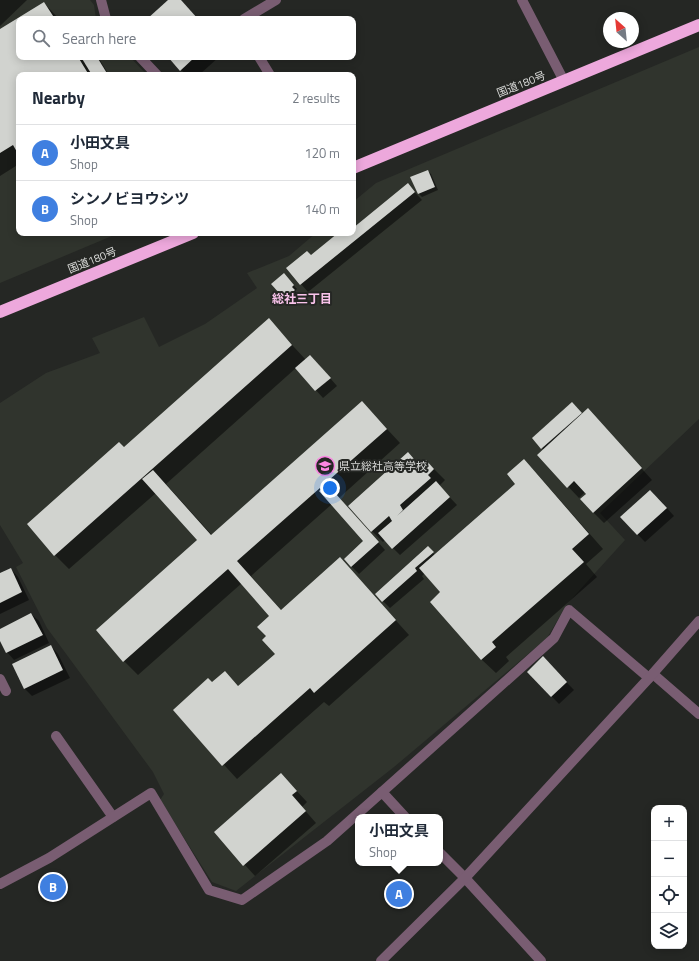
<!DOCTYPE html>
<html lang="en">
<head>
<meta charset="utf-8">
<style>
  :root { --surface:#fff; --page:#f6f6f7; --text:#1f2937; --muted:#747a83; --line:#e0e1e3; --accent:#825384 }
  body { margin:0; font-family:"Titillium Web","Noto Sans JP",sans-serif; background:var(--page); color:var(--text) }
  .controls { position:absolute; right:12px; bottom:12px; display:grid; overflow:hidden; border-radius:8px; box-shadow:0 2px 10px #0003 }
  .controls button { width:36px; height:36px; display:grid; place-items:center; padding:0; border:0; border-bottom:1px solid var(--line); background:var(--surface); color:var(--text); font:20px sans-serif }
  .compass { position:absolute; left:603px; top:12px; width:36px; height:36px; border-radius:50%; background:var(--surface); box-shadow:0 2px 10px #0003; rotate:333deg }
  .you { position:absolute; left:330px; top:488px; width:14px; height:14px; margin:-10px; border:3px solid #fff; border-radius:50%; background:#1a73e8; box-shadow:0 0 0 6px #1a73e833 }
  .badge { display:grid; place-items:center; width:26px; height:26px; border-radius:50%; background:var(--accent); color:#fff; font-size:13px; font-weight:700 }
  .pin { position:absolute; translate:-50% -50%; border:2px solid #fff; box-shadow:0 1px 4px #0006 }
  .popup { position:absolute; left:355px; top:814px; width:88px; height:52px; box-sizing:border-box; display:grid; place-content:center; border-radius:8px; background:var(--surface); filter:drop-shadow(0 1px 3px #0005); font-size:13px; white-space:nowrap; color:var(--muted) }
  .popup b { font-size:15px; color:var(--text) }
  .popup::after { content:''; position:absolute; left:50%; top:100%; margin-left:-8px; border:8px solid transparent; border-top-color:var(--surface) }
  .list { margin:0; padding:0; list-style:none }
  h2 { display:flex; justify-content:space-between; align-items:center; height:52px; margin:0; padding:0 16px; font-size:17px }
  h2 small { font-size:13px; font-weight:400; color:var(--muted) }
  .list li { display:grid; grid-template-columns:26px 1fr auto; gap:12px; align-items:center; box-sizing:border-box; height:56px; padding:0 16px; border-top:1px solid var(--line) }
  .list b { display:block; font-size:15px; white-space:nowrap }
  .list p { margin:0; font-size:13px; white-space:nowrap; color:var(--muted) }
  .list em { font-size:13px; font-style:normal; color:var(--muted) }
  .icon { flex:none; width:22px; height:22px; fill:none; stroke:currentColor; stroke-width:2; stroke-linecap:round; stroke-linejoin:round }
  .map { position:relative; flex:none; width:699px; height:961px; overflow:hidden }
  .search { position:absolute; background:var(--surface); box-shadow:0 2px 10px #0003; left:16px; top:16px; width:340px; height:44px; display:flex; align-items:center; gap:10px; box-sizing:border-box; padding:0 14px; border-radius:8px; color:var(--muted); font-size:15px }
  .panel { position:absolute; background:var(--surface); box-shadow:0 2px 10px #0003; left:16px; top:72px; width:340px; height:164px; border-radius:8px }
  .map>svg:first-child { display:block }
</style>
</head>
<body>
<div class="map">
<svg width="699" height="961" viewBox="0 0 699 961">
  <rect width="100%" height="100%" fill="#252724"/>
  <g fill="#30342d">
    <polygon points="0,0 90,0 94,5 96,19 19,19 19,57 130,57 147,75 19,75 19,233 119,233 0,283"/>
    <polygon points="699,47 699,419 600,513 625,540 567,604 547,638 394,767 236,891 212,882 160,800 164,794 153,772 47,628 16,567 23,563 0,525 0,403 46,373 100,353 92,338 144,317 159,347 205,324 257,288 247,273 289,256 316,233 353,233 353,202 376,183"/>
  </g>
  <g fill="#0007">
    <polygon points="0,0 27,0 0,26"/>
    <polygon points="44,3 59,19 19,19 19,57 98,57 109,75 19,75 19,164 0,176 0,30"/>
    <polygon points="169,57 219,57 199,75 186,75"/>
    <polygon points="428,171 431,174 438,190 422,197 418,193"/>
    <polygon points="408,185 422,200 308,292 288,269 311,256 340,233 353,233 353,230"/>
    <polygon points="287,278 297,289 295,291 298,294 291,300 286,295 284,297 280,294"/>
    <polygon points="269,320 306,360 317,363 337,386 323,398 296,368 166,484 212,535 362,402 400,443 339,498 385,550 359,574 351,566 365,541 332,504 251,576 282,611 340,559 409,635 329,706 324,702 237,779 174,710 212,684 225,673 239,687 276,654 267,636 271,616 242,583 138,675 124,661 198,540 156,493 69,569 55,555 124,448"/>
    <polygon points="572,403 583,415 599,421 652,480 604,523 593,512 585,492 579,498 538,455 544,450 533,438"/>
    <polygon points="408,454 420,466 426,461 445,480 439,486 457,505 400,555 385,540 383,542 372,531"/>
    <polygon points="524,461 538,475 603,549 586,564 597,577 506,657 509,661 496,673 481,659 442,592 425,573 422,576 424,579 390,608 383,601 428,548 435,555 516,484"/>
    <polygon points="658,498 674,516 645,542 621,517"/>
    <polygon points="11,569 18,577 29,600 0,614 0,574"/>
    <polygon points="31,614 39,621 49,643 14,660 7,652 0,638 0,630"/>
    <polygon points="51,646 58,654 70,678 32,696 25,689 13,665"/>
    <polygon points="543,658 574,690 559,704 528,672"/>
    <polygon points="281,774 307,802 302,807 316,823 255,876 215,832"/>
  </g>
  <g fill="#d1d3cf">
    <polygon points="168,0 181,0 198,19 147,19"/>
    <polygon points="44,2 55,19 19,19 19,57 78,57 89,75 19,75 19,151 17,152 13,145 0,153 0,29"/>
    <polygon points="81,57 97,57 108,75 92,75"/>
    <polygon points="168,57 195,57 180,71"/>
    <polygon points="428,170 435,187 418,194 410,177"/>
    <polygon points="408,183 415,192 300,285 286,268 307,251 311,255 338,233 353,233 353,228"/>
    <polygon points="284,273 294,285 292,287 295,290 287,297 282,292 280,294 271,284"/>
    <polygon points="269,318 292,345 54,556 27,524 119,442 124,447"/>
    <polygon points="310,355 331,378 315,391 295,368"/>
    <polygon points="362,401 387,429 237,561 281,610 340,557 396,620 314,693 310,688 222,766 173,710 208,678 212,682 225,671 238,686 275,654 262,640 266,636 257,627 269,616 228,569 123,662 96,630 197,540 142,479 153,470 211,535"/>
    <polygon points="572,402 582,413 541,449 532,438"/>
    <polygon points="588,408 642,468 593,513 580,499 586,494 574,481 567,488 537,455"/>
    <polygon points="408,452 420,466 426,460 434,469 428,475 431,478 400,505 403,510 397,516 436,481 450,497 392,549 378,533 392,521 389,516 371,532 348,506"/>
    <polygon points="524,459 589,534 572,549 584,562 492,642 496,647 481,660 430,602 440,592 419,568 515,484 507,474"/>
    <polygon points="327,484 379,542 351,567 344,559 363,541 319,491"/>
    <polygon points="650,490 667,508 637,535 620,517"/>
    <polygon points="428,546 434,552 415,568 417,571 382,602 375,594"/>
    <polygon points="11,568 22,592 0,603 0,573"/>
    <polygon points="31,613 43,635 6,653 0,641 0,629"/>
    <polygon points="51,645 63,670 24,689 12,664"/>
    <polygon points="543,656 567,682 551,697 527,672"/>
    <polygon points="281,773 297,791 292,795 306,811 243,866 214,832"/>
  </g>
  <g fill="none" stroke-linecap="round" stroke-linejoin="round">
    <polyline stroke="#757674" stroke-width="2.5" stroke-dasharray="2 3" stroke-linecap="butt" points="250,233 251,235 256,233"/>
    <g stroke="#795d72" stroke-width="10">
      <polyline points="101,0 106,19"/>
      <polyline points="522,0 564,81"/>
      <polyline points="244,19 276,0"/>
      <polyline points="140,57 157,75"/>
      <polyline points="259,57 270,75"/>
      <polyline points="653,674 699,714"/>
      <polyline points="0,679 6,691"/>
      <polyline points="56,736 113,817"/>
      <polyline points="382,792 554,638 569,610 649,678"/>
      <polyline points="440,853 465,878 541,961"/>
      <polyline points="0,884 49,858 151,793 209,890 242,900 327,841 382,792 405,817"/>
      <polyline points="381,961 465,878 649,678 699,621"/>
    </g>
    <g stroke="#eda8dc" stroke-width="12">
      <polyline points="353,168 699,25"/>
      <polyline points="0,312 193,233"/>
    </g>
  </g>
  <defs>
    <g id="school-ring" transform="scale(1)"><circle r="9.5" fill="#252724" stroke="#fc86e3" stroke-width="1.5"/><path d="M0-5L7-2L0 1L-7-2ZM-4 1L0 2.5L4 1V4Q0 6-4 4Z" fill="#fc86e3"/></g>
  </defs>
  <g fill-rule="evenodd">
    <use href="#school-ring" x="325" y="466"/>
  </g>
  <g text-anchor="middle" stroke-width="4" stroke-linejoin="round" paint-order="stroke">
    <g font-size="11" fill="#d8d9d7" stroke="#252724">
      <text transform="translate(521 84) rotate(-22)" y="4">国道180号</text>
      <text transform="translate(92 260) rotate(-22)" y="4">国道180号</text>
    </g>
    <g font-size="11" fill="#d8d9d7" stroke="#252724" text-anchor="start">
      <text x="339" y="470">県立総社高等学校</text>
    </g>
    <g font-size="12" font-weight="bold" fill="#f8c2ea" stroke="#252724">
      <text x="302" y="303">総社三丁目</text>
    </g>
  </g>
</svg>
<div class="controls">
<button>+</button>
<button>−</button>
<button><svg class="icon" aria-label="locate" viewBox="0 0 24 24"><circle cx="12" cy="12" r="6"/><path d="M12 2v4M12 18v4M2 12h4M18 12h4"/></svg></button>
<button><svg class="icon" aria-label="layers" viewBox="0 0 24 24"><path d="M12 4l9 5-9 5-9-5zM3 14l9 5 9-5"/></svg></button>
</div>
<svg class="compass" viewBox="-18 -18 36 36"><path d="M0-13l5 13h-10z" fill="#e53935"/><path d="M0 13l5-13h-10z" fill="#747a83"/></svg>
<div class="you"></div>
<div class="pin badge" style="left:399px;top:894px;background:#3f7fe0">A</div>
<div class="popup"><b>小田文具</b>Shop</div>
<div class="pin badge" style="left:53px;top:887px;background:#3f7fe0">B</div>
<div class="search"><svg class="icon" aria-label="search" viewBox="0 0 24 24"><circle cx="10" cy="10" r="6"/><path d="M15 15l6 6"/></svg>Search here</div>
<section class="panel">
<h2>Nearby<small>2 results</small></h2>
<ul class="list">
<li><span class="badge" style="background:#3f7fe0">A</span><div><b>小田文具</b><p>Shop</p></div><em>120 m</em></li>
<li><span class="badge" style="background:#3f7fe0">B</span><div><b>シンノビヨウシツ</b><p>Shop</p></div><em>140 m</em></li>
</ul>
</section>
</div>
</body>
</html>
